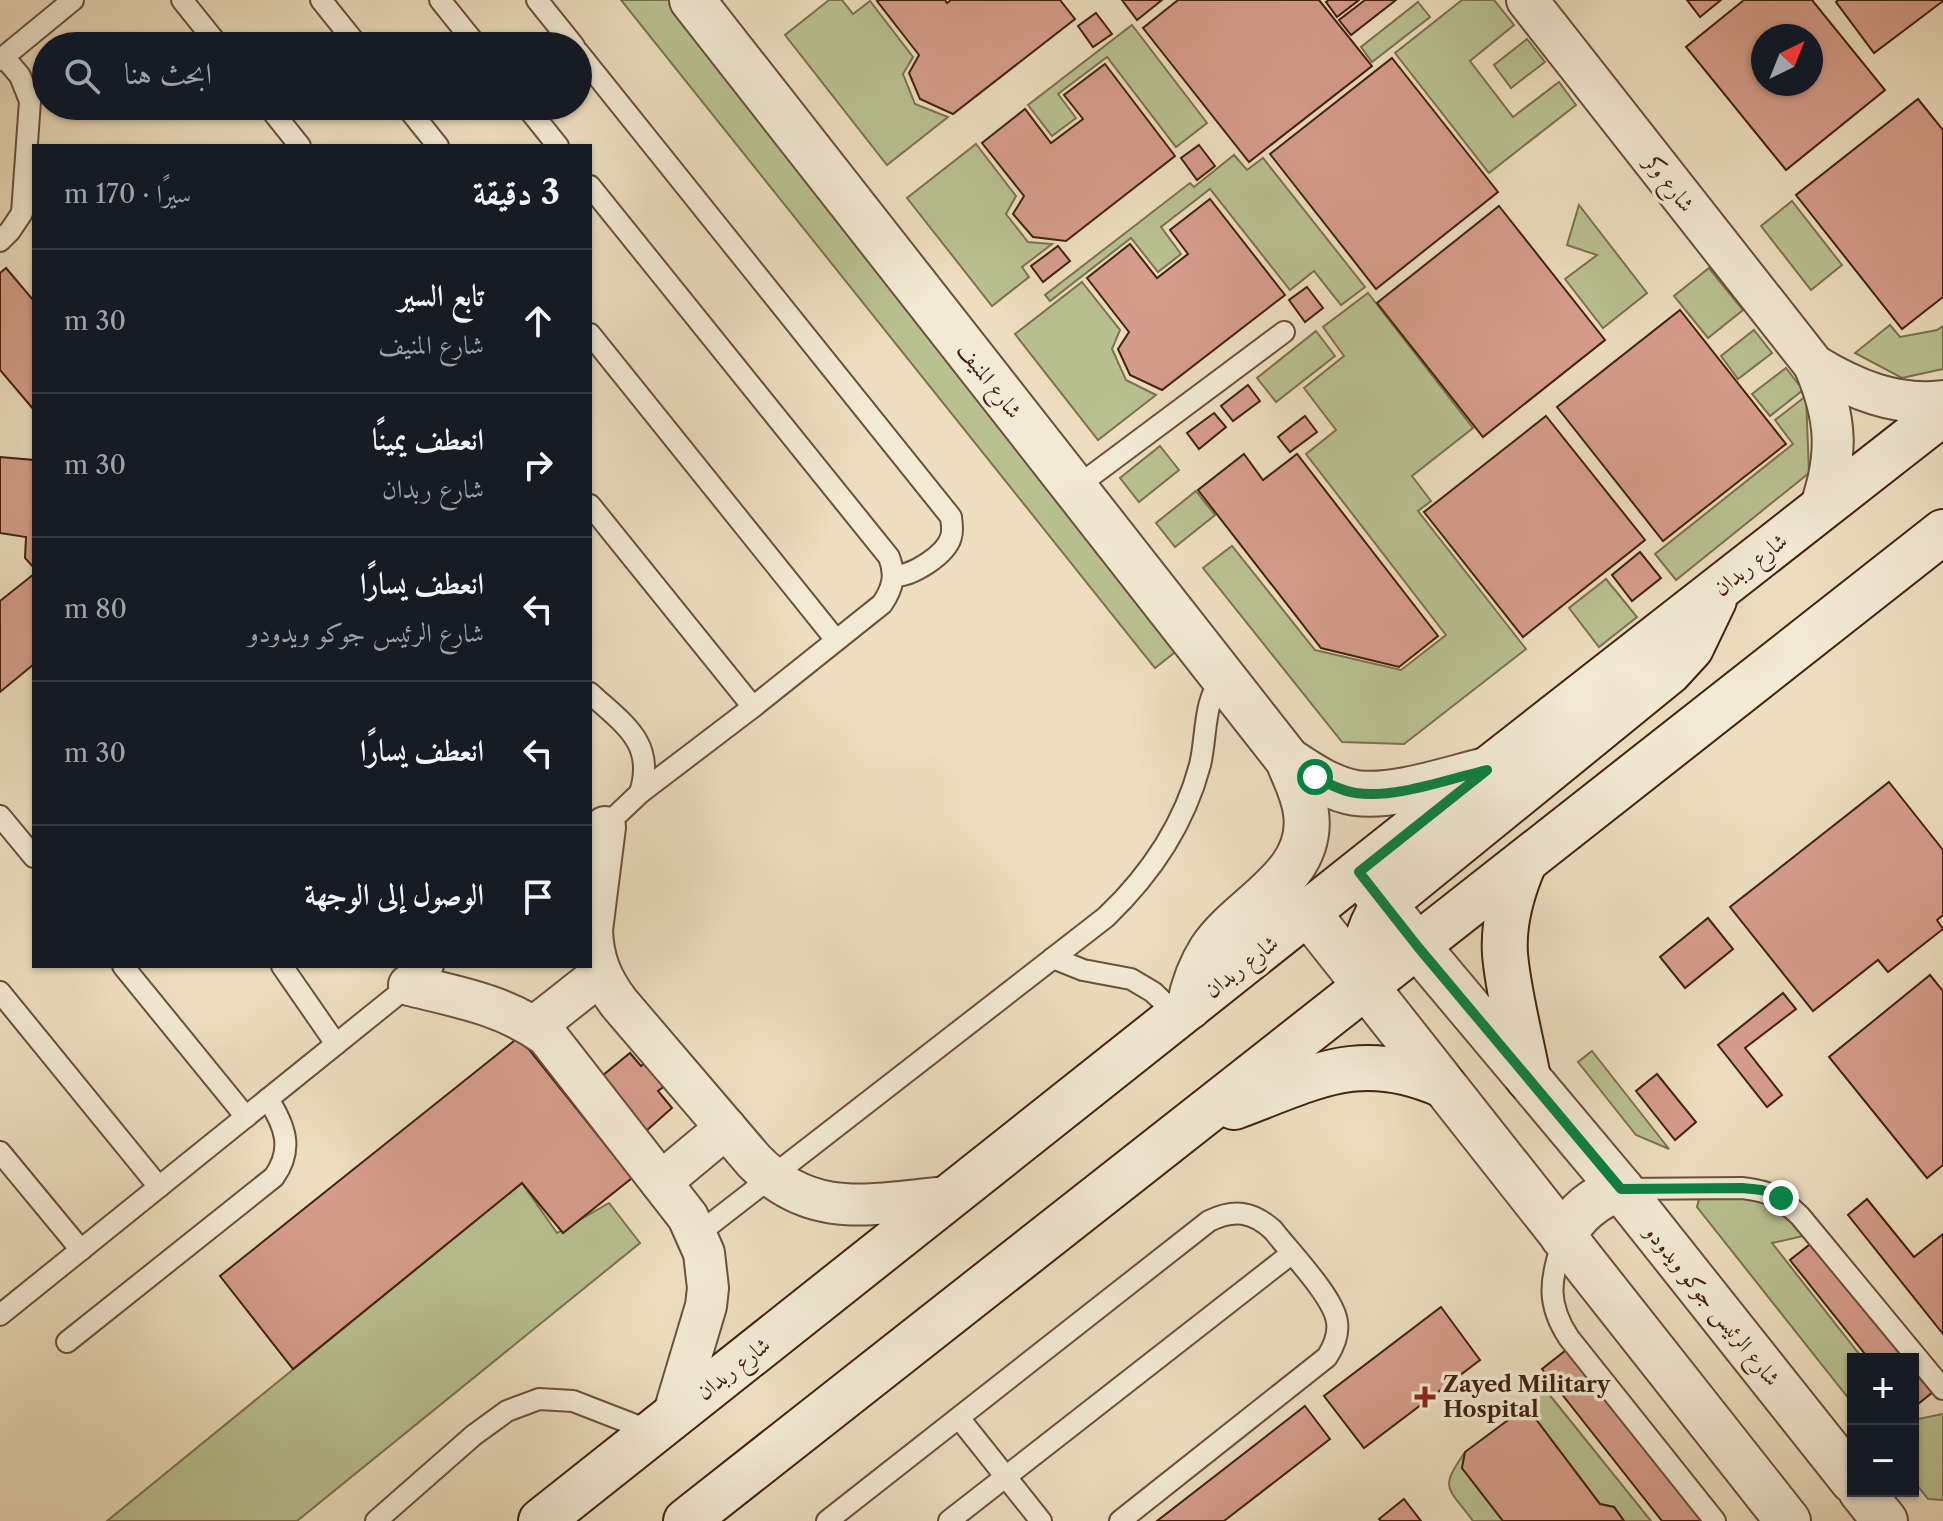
<!DOCTYPE html>
<html lang="ar">
<head>
<meta charset="utf-8">
<style>
  :root { --surface:#171b24; --page:#20242c; --text:#f1f3f6; --muted:#9ea1a6; --line:#363941 }
  body { margin:0; font-family:"Libre Caslon Text",Amiri,serif; background:var(--page); color:var(--text); direction:rtl }
  .controls { position:absolute; right:24px; bottom:24px; display:grid; overflow:hidden; border-radius:0px; box-shadow:0 2px 6px #0004 }
  .controls button { width:72px; height:72px; display:grid; place-items:center; padding:0; border:0; border-bottom:2px solid var(--line); background:var(--surface); color:var(--text); font:40px sans-serif }
  .compass { position:absolute; left:1751px; top:24px; width:72px; height:72px; border-radius:50%; background:var(--surface); box-shadow:0 2px 6px #0004; rotate:43deg }
  .stop { position:absolute; width:24px; height:24px; margin:-18px; border:6px solid #0b8043; border-radius:50%; background:#fff }
  .stop.end { background:#0b8043; border-color:#fff; box-shadow:0 2px 8px #0008 }
  .list { margin:0; padding:0; list-style:none }
  h2 { display:flex; justify-content:space-between; align-items:center; height:104px; margin:0; padding:0 32px; font-size:34px }
  h2 small { font-size:26px; font-weight:400; color:var(--muted) }
  .list li { display:grid; grid-template-columns:52px 1fr auto; gap:24px; align-items:center; box-sizing:border-box; height:144px; padding:0 32px; border-top:2px solid var(--line) }
  .list b { display:block; font-size:30px; white-space:nowrap }
  .list p { margin:0; font-size:26px; white-space:nowrap; color:var(--muted) }
  .list em { font-size:26px; font-style:normal; color:var(--muted) }
  .icon { flex:none; width:44px; height:44px; fill:none; stroke:currentColor; stroke-width:2; stroke-linecap:round; stroke-linejoin:round }
  .map { position:relative; flex:none; width:1943px; height:1521px; overflow:hidden; direction:ltr }
  .search { position:absolute; background:var(--surface); box-shadow:0 2px 6px #0004; left:32px; top:32px; width:560px; height:88px; display:flex; align-items:center; gap:20px; box-sizing:border-box; padding:0 28px; border-radius:44px; color:var(--muted); font-size:30px }
  .panel { position:absolute; background:var(--surface); box-shadow:0 2px 6px #0004; left:32px; top:144px; width:560px; height:824px; border-radius:0px; direction:rtl }
  .map>svg:first-child { display:block }
</style>
</head>
<body>
<div class="map">
<svg width="1943" height="1521" viewBox="0 0 1943 1521">
  <rect width="100%" height="100%" fill="#eddebf"/>
  <filter id="stains"><feTurbulence type="fractalNoise" baseFrequency=".0025" numOctaves="4"/><feColorMatrix values="0 0 0 0 .2 0 0 0 0 .09 0 0 0 0 .02 0 0 0 .5 -.17"/></filter>
  <radialGradient id="worn" r=".72"><stop offset=".6" stop-color="#630" stop-opacity="0"/><stop offset="1" stop-color="#630" stop-opacity=".3"/></radialGradient>
  <g fill="#b9c191" stroke="#7d7150" stroke-width="2">
    <polygon points="621,0 669,0 1184,645 1155,668"/>
    <polygon points="829,0 842,0 853,14 870,1 913,57 903,74 915,104 948,117 887,165 785,35"/>
    <polygon points="1462,0 1494,0 1514,25 1470,61 1513,117 1559,82 1576,105 1489,173 1395,53"/>
    <polygon points="1418,2 1430,17 1372,62 1361,47"/>
    <polygon points="1132,25 1207,123 1176,147 1107,57 1058,94 1076,118 1052,136 1028,105"/>
    <polygon points="1527,39 1545,62 1511,88 1494,65"/>
    <polygon points="976,144 1016,196 1006,214 1028,242 1052,244 1022,267 1029,277 992,306 907,198"/>
    <polygon points="1234,155 1247,170 1263,158 1365,287 1341,305 1314,271 1290,290 1210,189 1161,227 1181,254 1158,272 1131,238 1050,301 1045,295 1190,183 1194,187"/>
    <polygon points="1792,201 1842,265 1811,290 1761,226"/>
    <polygon points="1579,205 1647,293 1603,328 1565,279 1597,255 1567,245"/>
    <polygon points="1709,268 1743,310 1708,338 1674,296"/>
    <polygon points="1082,282 1120,330 1112,349 1126,380 1156,395 1098,440 1015,334"/>
    <polygon points="1368,293 1473,428 1412,476 1431,501 1418,511 1526,649 1404,744 1342,742 1203,568 1232,546 1315,650 1401,670 1446,635 1306,454 1336,430 1304,388 1344,356 1323,327"/>
    <polygon points="1890,325 1900,337 1937,330 1943,326 1943,369 1902,378 1855,353"/>
    <polygon points="1754,330 1772,353 1738,379 1721,356"/>
    <polygon points="1316,331 1335,356 1276,402 1257,378"/>
    <polygon points="1786,368 1803,390 1770,416 1752,394"/>
    <polygon points="1806,396 1809,473 1676,580 1655,554 1793,444 1775,420"/>
    <polygon points="1160,446 1179,470 1139,502 1120,478"/>
    <polygon points="1196,491 1215,515 1175,547 1156,523"/>
    <polygon points="1606,579 1637,617 1599,647 1569,608"/>
    <polygon points="1592,1051 1669,1149 1636,1135 1578,1062"/>
    <polygon points="522,1183 557,1233 609,1203 640,1243 297,1521 107,1521"/>
    <polygon points="1707,1195 1767,1201 1788,1211 1808,1235 1772,1243 1863,1359 1853,1359 1853,1404 1697,1207 1699,1199"/>
    <polygon points="1544,1388 1651,1521 1624,1521 1614,1507 1600,1504 1535,1418 1519,1412"/>
    <polygon points="1943,1414 1943,1500 1928,1499 1913,1480 1913,1420"/>
    <path d="M 1465,1452 L 1462,1468 L 1503,1521 L 1473,1521 C 1447,1486 1439,1490 1465,1452 Z"/>
  </g>
  <g fill="#d69d8b" stroke="#41210f" stroke-width="2" fill-rule="evenodd">
    <polygon points="879,0 945,0 947,3 951,0 1060,0 1075,19 953,114 920,99 909,73 919,55 877,1"/>
    <polygon points="1122,0 1162,0 1137,20"/>
    <polygon points="1178,0 1319,0 1372,66 1249,162 1143,28"/>
    <polygon points="1329,0 1359,0 1337,17 1326,2"/>
    <polygon points="1365,0 1396,0 1351,35 1339,20"/>
    <polygon points="1687,0 1721,0 1700,17"/>
    <path d="M 1744,0 L 1812,0 L 1885,90 L 1786,170 L 1686,47 ZM 1763,36 L 1811,36 L 1811,84 L 1763,84 Z"/>
    <polygon points="1838,0 1943,0 1943,1 1874,53 1836,2"/>
    <polygon points="1096,13 1112,34 1093,47 1078,26"/>
    <polygon points="1392,58 1498,192 1376,289 1270,154"/>
    <polygon points="1105,64 1175,156 1066,241 1033,237 1013,214 1024,196 982,143 1025,109 1051,143 1083,119 1064,95"/>
    <polygon points="1918,99 1943,130 1943,297 1902,329 1796,195"/>
    <polygon points="1199,145 1215,166 1197,180 1181,158"/>
    <polygon points="1210,199 1285,295 1162,390 1130,375 1118,349 1129,332 1087,278 1130,244 1157,278 1188,254 1170,230"/>
    <polygon points="1499,206 1605,340 1483,437 1377,303"/>
    <polygon points="1058,246 1070,261 1043,282 1031,266"/>
    <polygon points="6,268 34,301 34,410 0,370 0,273"/>
    <polygon points="1307,287 1323,308 1305,322 1289,300"/>
    <polygon points="1680,310 1786,444 1663,541 1557,407"/>
    <polygon points="1248,385 1260,401 1233,421 1221,406"/>
    <polygon points="1214,413 1226,427 1199,449 1187,433"/>
    <polygon points="1305,416 1317,432 1290,452 1278,437"/>
    <polygon points="1546,416 1645,540 1523,637 1424,512"/>
    <polygon points="1244,454 1263,480 1297,454 1438,636 1399,667 1321,648 1198,490"/>
    <polygon points="0,457 34,460 34,568 25,558 26,537 0,533"/>
    <polygon points="1640,552 1661,578 1632,601 1612,575"/>
    <polygon points="34,574 34,664 0,692 0,601"/>
    <polygon points="1889,782 1943,850 1943,915 1937,920 1943,929 1888,972 1878,960 1813,1011 1730,907"/>
    <polygon points="1708,918 1733,949 1685,988 1660,957"/>
    <polygon points="1930,975 1943,991 1943,1165 1927,1178 1829,1057"/>
    <polygon points="1783,993 1796,1009 1745,1048 1782,1095 1767,1107 1718,1045"/>
    <polygon points="519,1037 632,1178 563,1233 522,1183 293,1369 220,1276"/>
    <polygon points="630,1053 641,1066 650,1059 670,1082 658,1091 672,1108 646,1131 602,1076"/>
    <polygon points="1657,1074 1696,1122 1675,1140 1636,1091"/>
    <polygon points="1867,1199 1914,1257 1943,1234 1943,1334 1848,1215"/>
    <polygon points="1813,1242 1907,1359 1869,1359 1790,1260"/>
    <polygon points="1441,1307 1480,1360 1364,1448 1324,1396"/>
    <polygon points="1570,1347 1708,1521 1662,1521 1542,1369"/>
    <polygon points="1913,1367 1933,1392 1913,1408"/>
    <polygon points="1305,1406 1330,1439 1224,1521 1157,1521"/>
    <polygon points="1519,1412 1535,1418 1600,1504 1614,1507 1624,1521 1503,1521 1462,1468 1465,1452"/>
    <polygon points="1404,1499 1421,1521 1381,1521 1379,1519"/>
  </g>
  <g fill="none" stroke-linecap="round" stroke-linejoin="round">
    <g stroke="#6c503b" stroke-width="24">
      <g id="service">
        <polyline points="182,0 219,46"/>
        <polyline points="321,0 358,46"/>
        <polyline points="440,0 477,46"/>
        <polyline points="537,0 574,46"/>
        <path d="M 578,52 L 951,517 C 952,524 953,531 951,537 C 946,555 911,577 893,576"/>
        <polyline points="0,60 73,0"/>
        <polyline points="268,106 300,146"/>
        <polyline points="406,106 438,146"/>
        <polyline points="526,106 558,146"/>
        <path d="M 590,186 L 889,557 C 896,575 893,588 882,604 L 753,707 L 640,793 L 601,830"/>
        <polyline points="0,241 10,231 22,213 30,101 20,76 4,57"/>
        <polyline points="590,334 836,640"/>
        <polyline points="1075,488 1284,332"/>
        <polyline points="590,505 753,707"/>
        <path d="M 590,693 C 623,724 656,742 640,793"/>
        <polyline points="0,816 34,857"/>
        <polyline points="1053,958 1083,970 1131,979 1153,992 1178,1016"/>
        <polyline points="123,966 246,1117"/>
        <polyline points="282,966 336,1044"/>
        <polyline points="0,992 159,1187"/>
        <polyline points="0,1152 81,1250"/>
        <path d="M 1621,1189 L 1742,1188 C 1770,1191 1780,1197 1800,1216 L 1943,1389"/>
        <path d="M 698,1234 L 1106,917 C 1150,875 1184,825 1200,765 C 1207,736 1203,700 1223,677"/>
        <path d="M 1563,1238 C 1552,1279 1544,1300 1569,1338 L 1715,1521"/>
        <polyline points="0,1315 433,966"/>
        <path d="M 67,1342 L 274,1177 C 294,1149 285,1126 268,1099"/>
        <polyline points="959,1418 1041,1521"/>
        <polyline points="376,1521 474,1435 507,1411 539,1399 573,1401 653,1432"/>
        <path d="M 827,1521 L 1209,1221 C 1234,1209 1252,1211 1273,1230 C 1289,1251 1334,1297 1337,1322 C 1339,1335 1334,1346 1327,1357 L 1120,1521"/>
        <polyline points="949,1521 1291,1254"/>
      </g>
    </g>
    <g stroke="#6c503b" stroke-width="44">
      <g id="minor">
        <path d="M 1527,0 L 1814,365 C 1837,418 1839,456 1819,511"/>
        <path d="M 1814,365 C 1853,389 1896,407 1943,401"/>
        <path d="M 605,827 L 592,930 C 593,959 601,979 619,1003 L 754,1161 C 813,1222 873,1203 950,1197"/>
        <path d="M 409,985 C 458,997 505,1005 547,1036 L 688,1217 L 704,1253 L 708,1288 L 706,1306 L 673,1416"/>
        <polyline points="534,1027 600,975"/>
        <polyline points="661,1182 726,1128"/>
      </g>
    </g>
    <g stroke="#6c503b" stroke-width="48">
      <g id="tertiary">
        <path d="M 692,0 L 1288,760 C 1295,778 1304,794 1306,813 C 1315,877 1241,905 1211,950 C 1200,967 1193,987 1189,1007"/>
        <path d="M 1288,760 C 1309,774 1331,789 1356,793 C 1395,798 1448,779 1487,770"/>
        <polyline points="1363,877 1418,947 1621,1189 1853,1481"/>
        <polyline points="1308,913 1788,1521"/>
        <path d="M 1563,1237 C 1576,1213 1594,1197 1621,1189"/>
        <polyline points="1861,1491 1885,1521"/>
      </g>
    </g>
    <g stroke="#41210f" stroke-width="48">
      <g id="secondary">
        <path d="M 1524,863 C 1512,891 1503,923 1505,954 C 1508,992 1521,1040 1528,1078"/>
        <path d="M 1367,986 C 1361,955 1366,931 1384,904 L 1669,672 L 1691,648 L 1714,600"/>
        <path d="M 1234,1107 C 1313,1078 1359,1048 1443,1085"/>
        <polyline points="541,1521 1487,770 1943,413"/>
        <polyline points="686,1521 1943,532"/>
      </g>
    </g>
    <use href="#service" stroke="#f3ead5" stroke-width="20"/>
    <use href="#minor" stroke="#f3ead5" stroke-width="40"/>
    <use href="#tertiary" stroke="#f3ead5" stroke-width="44"/>
    <use href="#secondary" stroke="#f3ead5" stroke-width="44"/>
  </g>
  <g fill="none" stroke-linecap="round" stroke-linejoin="round">
    <path stroke="#0b8043" stroke-width="10" d="M 1315,777 C 1328,784 1342,791 1356,793 C 1395,799 1448,779 1487,770 L 1359,872 L 1418,947 L 1621,1189 L 1742,1188 L 1762,1190 L 1781,1198"/>
  </g>
  <path fill="#8f2418" stroke="#f3ead5" stroke-width="3" d="M1421 1385h8v8h8v8h-8v8h-8v-8h-8v-8h8z"/>
  <g text-anchor="middle" stroke-width="7" stroke-linejoin="round" paint-order="stroke">
    <g font-size="22" fill="#41210f" stroke="#f3ead5">
      <text transform="translate(1670 183) rotate(52)" y="8">شارع وكر</text>
      <text transform="translate(990 380) rotate(52)" y="8">شارع المنيف</text>
      <text transform="translate(1750 564) rotate(-38)" y="8">شارع ربدان</text>
      <text transform="translate(1241 966) rotate(-38)" y="8">شارع ربدان</text>
      <text transform="translate(1713 1305) rotate(51)" y="8">شارع الرئيس جوكو ويدودو</text>
      <text transform="translate(733 1368) rotate(-38)" y="8">شارع ربدان</text>
    </g>
    <g font-size="22" font-weight="bold" fill="#41210f" stroke="#f3ead5" text-anchor="start">
      <text x="1443" y="1392">Zayed Military<tspan x="1443" dy="25">Hospital</tspan></text>
    </g>
  </g>
  <rect width="100%" height="100%" filter="url(#stains)"/>
  <rect width="100%" height="100%" fill="url(#worn)"/>
</svg>
<div class="controls">
<button>+</button>
<button>−</button>
</div>
<svg class="compass" viewBox="-18 -18 36 36"><path d="M0-13l5 13h-10z" fill="#e53935"/><path d="M0 13l5-13h-10z" fill="#9ea1a6"/></svg>
<div class="stop" style="left:1315px;top:777px"></div>
<div class="stop end" style="left:1781px;top:1198px"></div>
<div class="search"><svg class="icon" aria-label="search" viewBox="0 0 24 24"><circle cx="10" cy="10" r="6"/><path d="M15 15l6 6"/></svg>ابحث هنا</div>
<section class="panel">
<h2>3 دقيقة<small>سيرًا · 170 m</small></h2>
<ul class="list">
<li><svg class="icon" aria-label="ahead" viewBox="0 0 24 24"><path d="M12 20V5M6 11l6-6 6 6"/></svg><div><b>تابع السير</b><p>شارع المنيف</p></div><em>30 m</em></li>
<li><svg class="icon" aria-label="right" viewBox="0 0 24 24"><path d="M7 20v-9h11M14 6l5 5-5 5"/></svg><div><b>انعطف يمينًا</b><p>شارع ربدان</p></div><em>30 m</em></li>
<li><svg class="icon" aria-label="left" viewBox="0 0 24 24"><path d="M17 20v-9H6M10 6l-5 5 5 5"/></svg><div><b>انعطف يسارًا</b><p>شارع الرئيس جوكو ويدودو</p></div><em>80 m</em></li>
<li><svg class="icon" aria-label="left" viewBox="0 0 24 24"><path d="M17 20v-9H6M10 6l-5 5 5 5"/></svg><div><b>انعطف يسارًا</b></div><em>30 m</em></li>
<li><svg class="icon" aria-label="arrive" viewBox="0 0 24 24"><path d="M6 21V4h12l-3 4 3 4H6"/></svg><div><b>الوصول إلى الوجهة</b></div></li>
</ul>
</section>
</div>
</body>
</html>
